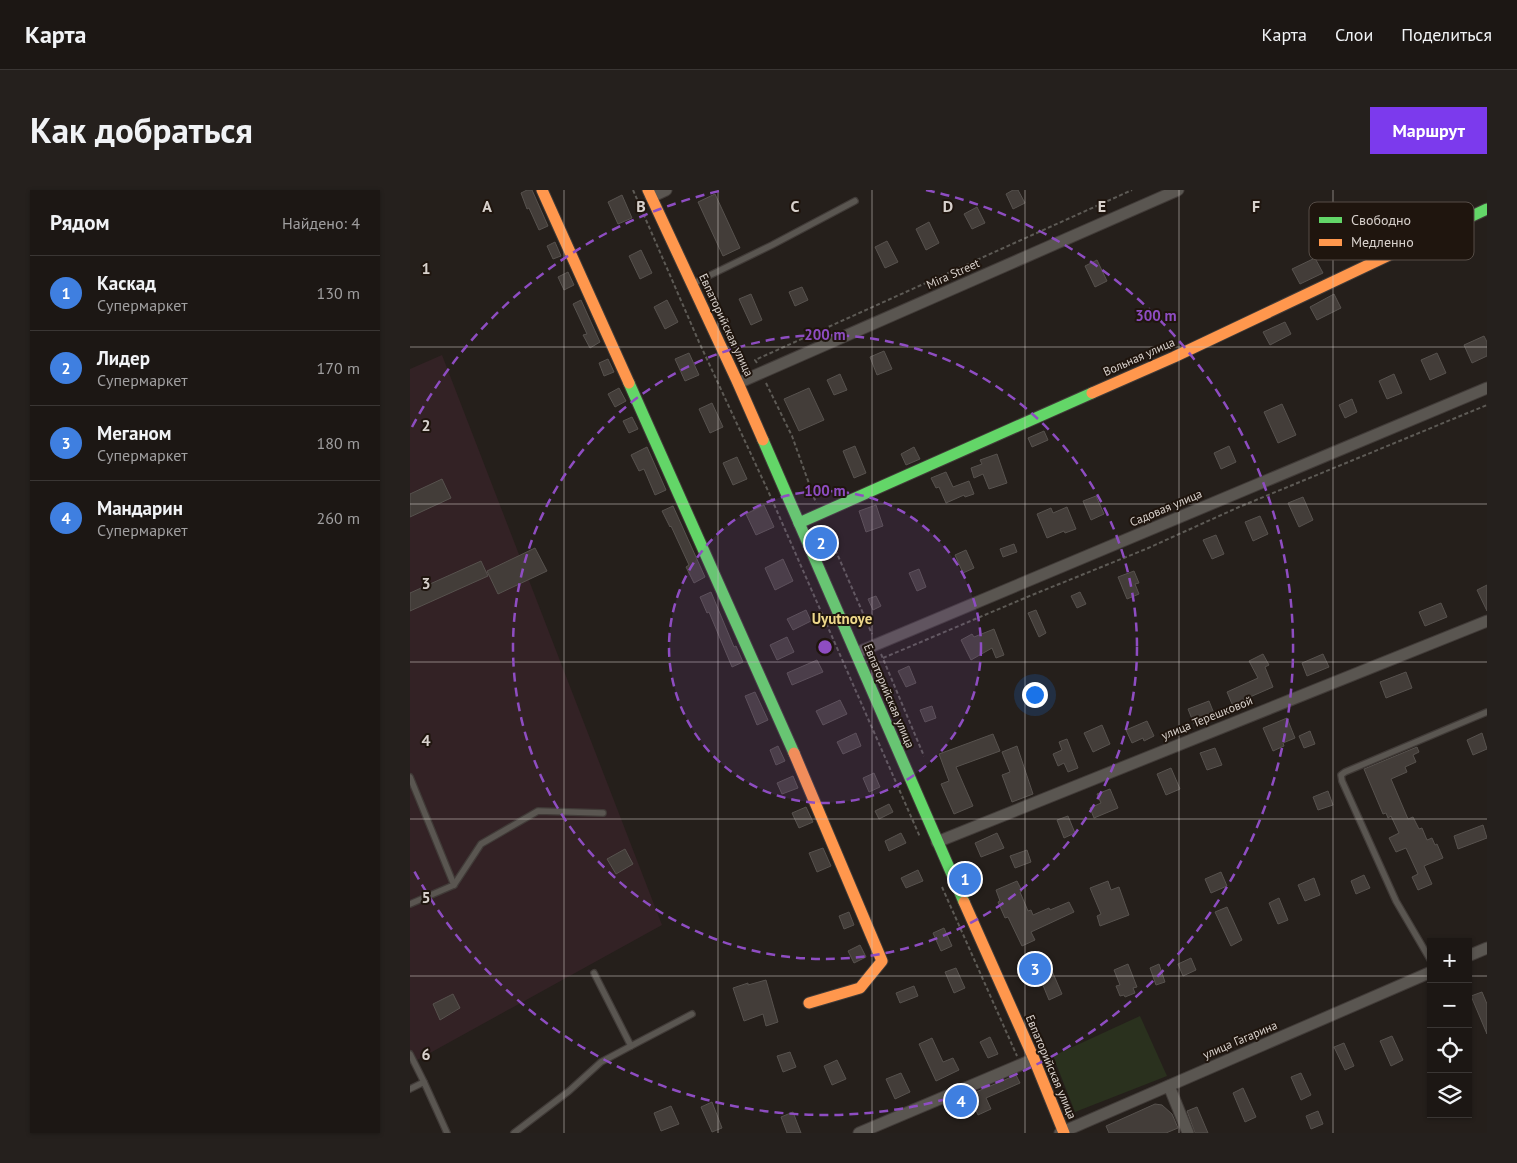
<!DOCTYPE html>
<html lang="ru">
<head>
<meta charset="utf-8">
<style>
  :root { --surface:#1c1714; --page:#25201d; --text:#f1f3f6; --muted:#a09fa0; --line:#3a3634; --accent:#7c3aed }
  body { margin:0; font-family:"PT Sans",sans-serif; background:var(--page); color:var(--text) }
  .controls { position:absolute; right:15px; bottom:15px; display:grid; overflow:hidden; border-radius:0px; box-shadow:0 1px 4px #0004 }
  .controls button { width:45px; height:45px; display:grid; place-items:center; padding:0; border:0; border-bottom:1px solid var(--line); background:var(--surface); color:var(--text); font:25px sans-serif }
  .you { position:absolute; left:624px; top:504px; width:18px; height:18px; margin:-12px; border:4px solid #fff; border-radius:50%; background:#1a73e8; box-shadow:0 0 0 8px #1a73e833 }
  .badge { display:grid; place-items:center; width:32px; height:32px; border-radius:50%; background:var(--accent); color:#fff; font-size:16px; font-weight:700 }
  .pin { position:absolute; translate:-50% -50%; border:2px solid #fff; box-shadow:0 1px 5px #0006 }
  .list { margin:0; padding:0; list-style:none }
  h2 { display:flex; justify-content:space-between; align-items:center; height:65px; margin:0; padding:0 20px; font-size:21px }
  h2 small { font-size:16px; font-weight:400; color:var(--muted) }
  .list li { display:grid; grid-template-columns:32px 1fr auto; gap:15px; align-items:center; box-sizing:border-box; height:75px; padding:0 20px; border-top:1px solid var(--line) }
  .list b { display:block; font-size:19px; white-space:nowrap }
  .list p { margin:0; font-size:16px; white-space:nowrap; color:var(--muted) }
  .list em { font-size:16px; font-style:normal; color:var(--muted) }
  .icon { flex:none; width:28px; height:28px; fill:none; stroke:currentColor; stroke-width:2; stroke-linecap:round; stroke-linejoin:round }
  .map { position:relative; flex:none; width:1077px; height:943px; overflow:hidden; border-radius:0px }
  header { display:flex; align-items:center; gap:30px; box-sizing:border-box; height:70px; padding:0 25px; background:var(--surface); border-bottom:1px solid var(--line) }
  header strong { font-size:24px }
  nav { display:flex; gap:28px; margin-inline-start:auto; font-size:18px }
  .intro { display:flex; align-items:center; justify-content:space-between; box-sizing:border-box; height:120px; padding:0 30px }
  h1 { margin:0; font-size:35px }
  .button { padding:12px 22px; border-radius:0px; background:var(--accent); color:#fff; font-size:18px; font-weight:700 }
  main { display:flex; gap:30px; padding:0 30px }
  aside { flex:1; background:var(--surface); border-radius:0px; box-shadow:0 1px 4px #0004 }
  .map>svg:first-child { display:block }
</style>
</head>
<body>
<header>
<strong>Карта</strong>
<nav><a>Карта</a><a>Слои</a><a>Поделиться</a></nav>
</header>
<div class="intro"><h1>Как добраться</h1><a class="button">Маршрут</a></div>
<main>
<aside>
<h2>Рядом<small>Найдено: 4</small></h2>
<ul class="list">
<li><span class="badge" style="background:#3f7fe0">1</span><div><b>Каскад</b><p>Супермаркет</p></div><em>130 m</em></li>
<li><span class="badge" style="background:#3f7fe0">2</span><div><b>Лидер</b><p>Супермаркет</p></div><em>170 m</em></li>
<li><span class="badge" style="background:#3f7fe0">3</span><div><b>Меганом</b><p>Супермаркет</p></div><em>180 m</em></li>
<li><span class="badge" style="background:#3f7fe0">4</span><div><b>Мандарин</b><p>Супермаркет</p></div><em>260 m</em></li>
</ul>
</aside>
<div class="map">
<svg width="1077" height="943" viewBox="0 0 1077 943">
  <rect width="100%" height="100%" fill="#251f1b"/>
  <polygon fill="#332225" points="32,165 252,735 0,874 0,179"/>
  <polygon fill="#2a311e" points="730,826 757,886 665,922 643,866"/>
  <g fill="#433d39" stroke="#57524e">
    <polygon points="117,0 122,0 138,36 129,40 119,18 117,19 111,3"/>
    <polygon points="603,0 608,0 615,13 603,19 596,4"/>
    <polygon points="305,4 330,58 313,66 288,12"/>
    <polygon points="212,5 222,28 208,34 198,12"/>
    <polygon points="567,17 575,33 562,39 554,24"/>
    <polygon points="519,32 529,53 516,60 506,39"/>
    <polygon points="477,51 488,72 475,78 465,57"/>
    <polygon points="145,52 151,66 143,69 137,56"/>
    <polygon points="231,60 242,83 230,89 219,66"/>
    <polygon points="905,68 913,83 890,94 882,79"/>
    <polygon points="687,70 697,91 685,97 675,76"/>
    <polygon points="158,82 164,95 154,100 148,87"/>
    <polygon points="392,97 398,110 385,116 379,102"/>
    <polygon points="341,104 352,130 341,135 329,109"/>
    <polygon points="924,104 931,118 907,130 900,117"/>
    <polygon points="171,110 190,152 180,158 173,145 177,144 163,114"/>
    <polygon points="257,110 268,132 255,139 244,117"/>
    <polygon points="875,132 881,144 860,155 853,142"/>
    <polygon points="1074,146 1077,152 1077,166 1062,173 1054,155"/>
    <polygon points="474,161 482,179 467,185 460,167"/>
    <polygon points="279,163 289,185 275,191 265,169"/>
    <polygon points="1027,163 1036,183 1020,190 1011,170"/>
    <polygon points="198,169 204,182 194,186 189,173"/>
    <polygon points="430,184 437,200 424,205 417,190"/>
    <polygon points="984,184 992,203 977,209 969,191"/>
    <polygon points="209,198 216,211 205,217 198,204"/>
    <polygon points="399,198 414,230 389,241 374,209"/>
    <polygon points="942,209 947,222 935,228 929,215"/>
    <polygon points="302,213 313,237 300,243 289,219"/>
    <polygon points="872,214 886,245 868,253 854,222"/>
    <polygon points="222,227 228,239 219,243 213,231"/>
    <polygon points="634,241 638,250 622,257 618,248"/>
    <polygon points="445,256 456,283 444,288 433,261"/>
    <polygon points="819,256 826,272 811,279 804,263"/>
    <polygon points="237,257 256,300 245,305 234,279 229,281 221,265"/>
    <polygon points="504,257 510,269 496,275 491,264"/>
    <polygon points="587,264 597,293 579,299 573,284 564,288 561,278 572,274 570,270"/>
    <polygon points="327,267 337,289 323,295 313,273"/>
    <polygon points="536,282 543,297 559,291 564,304 555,307 554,305 536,313 529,297 526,298 521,288"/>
    <polygon points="32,289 41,308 0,327 0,304"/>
    <polygon points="686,306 694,324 681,330 673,311"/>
    <polygon points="893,307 903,330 889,337 878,313"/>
    <polygon points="354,315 364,337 346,345 336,324"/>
    <polygon points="466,315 473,336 456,342 449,321"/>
    <polygon points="263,316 295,387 284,393 276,377 279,375 261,336 260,337 252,321"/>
    <polygon points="657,317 666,339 655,343 654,341 637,348 627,324 641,318 643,323"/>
    <polygon points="850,326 858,344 843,351 835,332"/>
    <polygon points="411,336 419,353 410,357 402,340"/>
    <polygon points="806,345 814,364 802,369 793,350"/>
    <polygon points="604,354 607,362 593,367 590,359"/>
    <polygon points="125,358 137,381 88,404 77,381"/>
    <polygon points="556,360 564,378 553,383 545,365"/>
    <polygon points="373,369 383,391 365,400 355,378"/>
    <polygon points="71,371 78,386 0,421 0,403"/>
    <polygon points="509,379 516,397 507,401 499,383"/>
    <polygon points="724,381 729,393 725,394 729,404 717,409 708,387"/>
    <polygon points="1077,395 1077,421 1067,400"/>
    <polygon points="301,402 324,457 326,456 333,472 322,477 299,422 297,423 290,407"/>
    <polygon points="670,402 676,414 667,418 661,406"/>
    <polygon points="466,406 471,416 463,420 458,409"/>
    <polygon points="1031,413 1037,427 1015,436 1009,422"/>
    <polygon points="396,420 401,431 383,440 377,429"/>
    <polygon points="626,420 636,443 629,447 618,423"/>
    <polygon points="584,439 594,465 586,468 582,458 561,470 551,450 562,444 564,447"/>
    <polygon points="377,447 384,462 367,470 360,455"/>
    <polygon points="853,464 859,475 855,477 863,497 833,510 836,516 825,521 817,502 848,488 839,471"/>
    <polygon points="913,464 919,477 897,486 892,473"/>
    <polygon points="407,470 413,482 382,495 377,483"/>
    <polygon points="499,476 506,493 496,497 488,481"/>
    <polygon points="996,482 1002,498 976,508 970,492"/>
    <polygon points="345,502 358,530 347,535 335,506"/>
    <polygon points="430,510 437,524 413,535 406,521"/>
    <polygon points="799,511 805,526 784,534 778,519"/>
    <polygon points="522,516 526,528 515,532 510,520"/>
    <polygon points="877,528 885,548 873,553 874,556 863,561 853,538"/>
    <polygon points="737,531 744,546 734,551 733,548 722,553 716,540"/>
    <polygon points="692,535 700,554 683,562 674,543"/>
    <polygon points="900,541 905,554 894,558 889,546"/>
    <polygon points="446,543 451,556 433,564 427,552"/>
    <polygon points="1072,543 1077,559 1063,565 1057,550"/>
    <polygon points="583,544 590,561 546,577 563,616 544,624 531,594 539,591 529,564"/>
    <polygon points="657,549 668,578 658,582 654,573 648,576 643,564 652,560 649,552"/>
    <polygon points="368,556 375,571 366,575 360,560"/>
    <polygon points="607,556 623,604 602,612 592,585 600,582 592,562"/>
    <polygon points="1007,557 1009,562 1003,565 1006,572 995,577 997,582 981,589 998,629 1003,627 1009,639 1012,638 1017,650 1022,648 1025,655 1027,654 1033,668 1014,676 1022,694 1008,700 1002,687 1008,684 996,658 986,662 979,648 989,643 981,626 978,628 976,623 973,624 954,579"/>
    <polygon points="805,558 812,575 797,580 790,563"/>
    <polygon points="761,578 770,599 756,605 747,584"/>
    <polygon points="464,583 470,597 459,602 453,588"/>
    <polygon points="383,586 388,598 372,604 367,593"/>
    <polygon points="700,599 708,618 684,628 680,618 691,613 687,604"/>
    <polygon points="918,601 923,615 908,620 903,607"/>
    <polygon points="479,614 483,622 469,629 465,621"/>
    <polygon points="396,617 403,632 389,638 382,623"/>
    <polygon points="658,626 665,643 654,648 647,630"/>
    <polygon points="1073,635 1077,648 1048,659 1044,646"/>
    <polygon points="491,643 496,653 479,661 475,651"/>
    <polygon points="587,643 594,658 571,667 565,653"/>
    <polygon points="413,658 421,676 407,682 399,663"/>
    <polygon points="215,659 223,674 206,684 197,669"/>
    <polygon points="617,660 621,672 605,678 600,666"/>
    <polygon points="508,680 513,691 496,698 491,688"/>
    <polygon points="811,682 817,696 801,703 795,689"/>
    <polygon points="954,685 960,698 946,704 941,691"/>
    <polygon points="904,688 910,705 895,711 888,695"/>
    <polygon points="607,691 612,701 610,702 618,721 621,720 623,725 639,718 640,720 659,712 664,722 621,742 625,750 612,756 598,727 595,728 588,712 590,711 586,700"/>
    <polygon points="698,691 701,700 709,697 719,725 690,736 687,726 691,724 680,698"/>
    <polygon points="869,708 878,730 868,734 859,713"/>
    <polygon points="817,717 832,750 821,756 805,722"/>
    <polygon points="439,722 444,735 434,739 429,726"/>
    <polygon points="534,738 542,756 531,761 523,743"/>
    <polygon points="450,755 456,767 444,773 438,761"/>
    <polygon points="636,767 652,804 639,810 624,773"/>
    <polygon points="781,768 786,780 773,786 768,774"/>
    <polygon points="718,774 727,797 723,798 725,803 715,807 714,805 710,806 706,796 710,795 704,780"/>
    <polygon points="749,774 755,792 746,795 740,778"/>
    <polygon points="546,778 555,798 544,803 535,782"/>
    <polygon points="356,790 368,832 356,836 353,824 334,831 323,798 338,793 338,795"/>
    <polygon points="504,796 508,806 490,813 486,803"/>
    <polygon points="1072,802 1077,814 1077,844 1061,806"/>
    <polygon points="43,804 50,818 30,830 23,814"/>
    <polygon points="982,846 993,870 981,876 970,851"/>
    <polygon points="580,847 588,864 578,868 570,852"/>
    <polygon points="522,848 533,872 543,868 549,880 526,891 509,854"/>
    <polygon points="934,853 944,876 935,880 924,857"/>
    <polygon points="380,862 386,877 373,882 367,866"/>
    <polygon points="427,870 436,889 422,895 414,876"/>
    <polygon points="491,883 500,902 485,909 476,889"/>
    <polygon points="891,883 901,905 891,910 881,887"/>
    <polygon points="606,885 610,893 576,908 581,919 568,925 559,905"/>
    <polygon points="833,898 846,927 835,932 823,903"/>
    <polygon points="302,912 312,938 302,942 291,917"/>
    <polygon points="745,914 752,915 762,924 768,938 756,943 699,943 696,936"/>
    <polygon points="261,916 269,934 251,941 244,923"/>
    <polygon points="787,917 798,943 785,943 777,921"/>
    <polygon points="908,921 913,934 901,939 896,926"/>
    <polygon points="383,922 391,943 377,943 371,927"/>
  </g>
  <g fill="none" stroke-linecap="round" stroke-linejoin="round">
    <g stroke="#413b38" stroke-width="8">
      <g id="lane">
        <polyline points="282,94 362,55 445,11"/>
        <polyline points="0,587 44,695 0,714"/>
        <polyline points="44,695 71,654 128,621 193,623"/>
        <polyline points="1021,771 986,711 932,591 931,585 935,582 1077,522"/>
        <polyline points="221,856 282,824"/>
        <polyline points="0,864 14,892"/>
        <polyline points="0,899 14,892 37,943"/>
        <polyline points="104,943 159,901 191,872 221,856 184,783"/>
      </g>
    </g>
    <g stroke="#413b38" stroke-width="13">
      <g id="street">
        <polyline points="241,7 256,0"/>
        <polyline points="328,193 768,0"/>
        <polyline points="446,463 1077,198"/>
        <polyline points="527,652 1077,431"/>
        <polyline points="1058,766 1077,758"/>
        <polyline points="759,896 778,943"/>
        <polyline points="449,943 624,869"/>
        <polyline points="650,943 1021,782"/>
      </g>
    </g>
    <g stroke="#413b38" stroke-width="13">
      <g id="fast">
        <polyline points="1011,50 1077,19"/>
        <polyline points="219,193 384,563"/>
        <polyline points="353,250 554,712"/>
        <polyline points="389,333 682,203"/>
      </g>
    </g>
    <g stroke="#413b38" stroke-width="13">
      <g id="slow">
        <polyline points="132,0 219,193"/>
        <polyline points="238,0 328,193 353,250"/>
        <polyline points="682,203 764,167 1011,50"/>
        <polyline points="384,563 472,771 450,798 399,813"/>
        <polyline points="554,712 624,869 654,943"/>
      </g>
    </g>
    <g stroke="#5d5a55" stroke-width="2" stroke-dasharray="4 2.5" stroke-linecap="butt">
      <polyline points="223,0 289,152 359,303 510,647"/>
      <polyline points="347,173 345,170 722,0"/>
      <polyline points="356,193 382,246 406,313"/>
      <polyline points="415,336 462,444"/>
      <polyline points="471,464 514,566"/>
      <polyline points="473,468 622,405 736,359 829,317 1077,215"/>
      <polyline points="532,697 607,866"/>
    </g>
    <use href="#lane" stroke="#5a5651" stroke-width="5.5"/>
    <use href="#street" stroke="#5a5651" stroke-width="11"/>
    <use href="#fast" stroke="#63d668" stroke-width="11"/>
    <use href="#slow" stroke="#ff974d" stroke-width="11"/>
  </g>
  <path fill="none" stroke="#d8d1cc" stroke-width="1" stroke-opacity="0.55" d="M 154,0 L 154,943M 308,0 L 308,943M 462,0 L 462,943M 615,0 L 615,943M 769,0 L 769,943M 923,0 L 923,943M 0,157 L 1077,157M 0,314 L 1077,314M 0,472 L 1077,472M 0,629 L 1077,629M 0,786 L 1021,786M 1058,786 L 1077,786"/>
  <circle cx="415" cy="457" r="156" fill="#8e4dc2" fill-opacity=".12"/>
  <g fill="none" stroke="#8e4dc2" stroke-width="2.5" stroke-dasharray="9 6">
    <circle cx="415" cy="457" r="156"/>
    <circle cx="415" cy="457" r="312"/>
    <path d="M2 237A468 468 0 0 1 314 0M516 0A468 468 0 1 1 2 677"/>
  </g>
  <g text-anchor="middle" stroke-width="4" stroke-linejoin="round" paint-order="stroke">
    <g font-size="12" fill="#d8d1cc" stroke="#1f150e">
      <text transform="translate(543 84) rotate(-24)" y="4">Mira Street</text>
      <text transform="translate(316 135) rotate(65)" y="4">Евпаторийская улица</text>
      <text transform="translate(729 167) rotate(-24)" y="4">Вольная улица</text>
      <text transform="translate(756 318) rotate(-23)" y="4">Садовая улица</text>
      <text transform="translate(479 506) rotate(67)" y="4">Евпаторийская улица</text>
      <text transform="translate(797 528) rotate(-22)" y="4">улица Терешковой</text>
      <text transform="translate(830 850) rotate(-23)" y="4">улица Гагарина</text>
      <text transform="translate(641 877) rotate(67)" y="4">Евпаторийская улица</text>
    </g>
    <g font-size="15" font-weight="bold" fill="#eed88a" stroke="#1f150e">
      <text x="432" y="434">Uyutnoye</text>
    </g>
  </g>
  <rect x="899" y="12" width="165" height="58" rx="8" fill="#1f150e" stroke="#564d47" stroke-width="1"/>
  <rect x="909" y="27" width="23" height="6" fill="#63d668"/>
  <rect x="909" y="49" width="23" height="7" fill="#ff974d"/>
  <g font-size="14" fill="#d8d1cc">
    <text x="941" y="35">Свободно</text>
    <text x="941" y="57">Медленно</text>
  </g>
  <g font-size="16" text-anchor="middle" font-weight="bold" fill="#d8d1cc" stroke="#1f150e" stroke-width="4" stroke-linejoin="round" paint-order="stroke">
    <text x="77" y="22">A</text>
    <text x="231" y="22">B</text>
    <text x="385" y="22">C</text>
    <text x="538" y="22">D</text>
    <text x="692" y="22">E</text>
    <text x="846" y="22">F</text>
    <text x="16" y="84">1</text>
    <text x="16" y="241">2</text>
    <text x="16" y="399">3</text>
    <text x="16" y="556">4</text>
    <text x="16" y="713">5</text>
    <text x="16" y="870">6</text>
  </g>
  <circle cx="415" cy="457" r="8" fill="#8e4dc2" stroke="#1f150e" stroke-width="2.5"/>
  <g font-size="15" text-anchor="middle" font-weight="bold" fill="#8e4dc2" stroke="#1f150e" stroke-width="4" stroke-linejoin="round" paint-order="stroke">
    <text x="746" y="131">300 m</text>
    <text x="415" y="150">200 m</text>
    <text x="415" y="306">100 m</text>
  </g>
</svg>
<div class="controls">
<button>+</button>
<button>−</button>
<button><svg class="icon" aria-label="locate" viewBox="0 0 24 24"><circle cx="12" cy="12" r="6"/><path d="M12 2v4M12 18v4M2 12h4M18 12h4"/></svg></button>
<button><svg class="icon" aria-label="layers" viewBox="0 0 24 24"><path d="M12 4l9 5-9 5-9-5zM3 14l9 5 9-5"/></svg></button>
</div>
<div class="you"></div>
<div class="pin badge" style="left:555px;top:689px;background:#3f7fe0">1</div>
<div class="pin badge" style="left:411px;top:353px;background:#3f7fe0">2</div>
<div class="pin badge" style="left:625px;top:779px;background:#3f7fe0">3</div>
<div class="pin badge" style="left:551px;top:911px;background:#3f7fe0">4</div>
</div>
</main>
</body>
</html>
